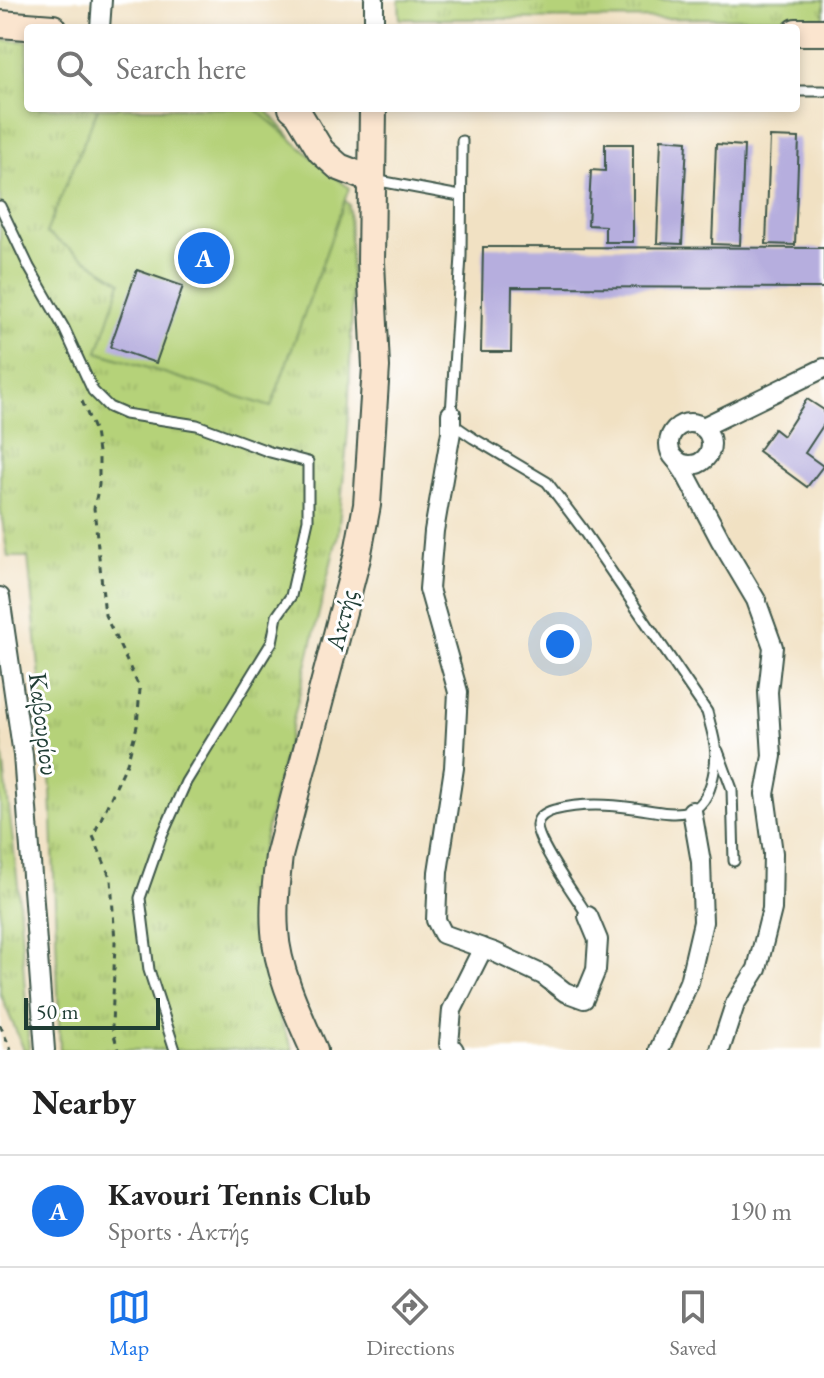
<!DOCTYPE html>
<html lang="en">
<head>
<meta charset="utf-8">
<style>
  :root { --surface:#fff; --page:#f2f2f2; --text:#222; --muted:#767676; --line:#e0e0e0; --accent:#1a73e8 }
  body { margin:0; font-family:"EB Garamond",serif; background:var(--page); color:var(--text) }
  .scale { position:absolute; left:24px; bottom:20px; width:136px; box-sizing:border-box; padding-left:8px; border:4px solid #1f3d34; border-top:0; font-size:22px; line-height:28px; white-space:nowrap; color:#1f3d34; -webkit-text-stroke:6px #fff; paint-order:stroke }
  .you { position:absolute; left:560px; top:644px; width:28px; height:28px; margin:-20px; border:6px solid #fff; border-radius:50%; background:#1a73e8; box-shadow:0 0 0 12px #1a73e833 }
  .badge { display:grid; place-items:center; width:52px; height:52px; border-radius:50%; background:var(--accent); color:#fff; font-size:26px; font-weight:700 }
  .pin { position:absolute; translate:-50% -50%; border:4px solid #fff; box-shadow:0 2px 8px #0006 }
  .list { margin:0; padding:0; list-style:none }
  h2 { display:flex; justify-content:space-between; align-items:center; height:104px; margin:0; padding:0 32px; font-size:34px }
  h2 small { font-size:26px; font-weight:400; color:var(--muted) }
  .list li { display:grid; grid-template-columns:52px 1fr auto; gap:24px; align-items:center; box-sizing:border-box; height:112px; padding:0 32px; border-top:2px solid var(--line) }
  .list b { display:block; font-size:30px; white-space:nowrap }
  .list p { margin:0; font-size:26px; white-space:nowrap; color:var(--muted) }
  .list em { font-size:26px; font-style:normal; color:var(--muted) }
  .icon { flex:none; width:44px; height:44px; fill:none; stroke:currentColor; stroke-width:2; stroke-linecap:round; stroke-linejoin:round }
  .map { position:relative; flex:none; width:824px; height:1050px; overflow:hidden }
  .search { position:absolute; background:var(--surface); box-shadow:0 4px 12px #0003; left:24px; right:24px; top:24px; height:88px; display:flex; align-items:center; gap:20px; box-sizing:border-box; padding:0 28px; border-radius:8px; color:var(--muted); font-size:30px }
  .sheet { height:216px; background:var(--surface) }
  nav { display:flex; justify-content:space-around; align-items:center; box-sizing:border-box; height:112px; border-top:2px solid var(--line); background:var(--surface); font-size:22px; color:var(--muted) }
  nav a { display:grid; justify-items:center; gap:4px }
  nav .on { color:var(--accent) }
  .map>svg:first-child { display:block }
</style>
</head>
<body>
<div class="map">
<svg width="824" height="1050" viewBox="0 0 824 1050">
  <defs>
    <pattern id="park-tufts" width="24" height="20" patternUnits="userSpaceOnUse" patternTransform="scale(2)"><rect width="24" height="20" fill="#b5d279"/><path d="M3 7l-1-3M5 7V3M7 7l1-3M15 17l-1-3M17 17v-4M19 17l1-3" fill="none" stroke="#9bb569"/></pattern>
  </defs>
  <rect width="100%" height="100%" fill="#fff"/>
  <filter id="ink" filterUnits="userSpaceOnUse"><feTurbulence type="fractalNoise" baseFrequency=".0125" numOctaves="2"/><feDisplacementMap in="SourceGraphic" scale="16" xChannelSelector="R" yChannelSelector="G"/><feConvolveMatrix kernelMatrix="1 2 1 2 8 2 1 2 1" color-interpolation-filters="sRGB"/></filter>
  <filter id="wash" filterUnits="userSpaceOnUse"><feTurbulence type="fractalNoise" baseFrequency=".006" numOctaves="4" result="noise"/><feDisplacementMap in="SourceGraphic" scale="32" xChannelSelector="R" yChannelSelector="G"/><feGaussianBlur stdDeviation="1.8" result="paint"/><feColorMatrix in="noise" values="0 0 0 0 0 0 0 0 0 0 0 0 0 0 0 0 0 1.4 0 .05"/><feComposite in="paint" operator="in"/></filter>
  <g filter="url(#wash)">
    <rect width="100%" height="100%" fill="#f1e1c3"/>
    <g fill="url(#park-tufts)" stroke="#6a8856" stroke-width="2">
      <polygon points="399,0 824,0 824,18 400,19"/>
      <polygon points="0,40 28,41 28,108 265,108 349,205 352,310 348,431 338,534 251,894 257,946 280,1020 293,1050 60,1050 51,789 28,557 8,557 0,506"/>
      <polygon points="0,732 18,885 29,1050 24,1050 0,993"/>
    </g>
    <polygon fill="#b5d279" stroke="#6a8856" stroke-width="2" points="98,108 254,108 349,188 271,407 98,352 121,282 46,233"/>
    <g id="blocks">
      <g fill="#b6aede">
        <polygon points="770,137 799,138 795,245 766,244"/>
        <polygon points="661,139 687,141 682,244 657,243"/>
        <polygon points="605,144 633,144 633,242 605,242 605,226 588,225 591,170 605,171"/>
        <polygon points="716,144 744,146 740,245 712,244"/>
        <polygon points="483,247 824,248 824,288 512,287 511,352 481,352"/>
        <polygon points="137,270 183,286 156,363 110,347"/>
        <polygon points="807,399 824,410 824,424 805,453 823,466 807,487 758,451 774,429 783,436"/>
      </g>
    </g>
  </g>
  <g filter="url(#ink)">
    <use href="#blocks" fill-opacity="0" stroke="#3e5649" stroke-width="2"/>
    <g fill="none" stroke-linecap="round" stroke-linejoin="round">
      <g stroke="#3e5649" stroke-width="13">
        <g id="lane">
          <polyline points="796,91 824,91"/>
          <path d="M 462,141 L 461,256 L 451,414 L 457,427 L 473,438 L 547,482 L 581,527 L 707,712 C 715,742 720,753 711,784 C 708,795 701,808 689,811 C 672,816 651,810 634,808 C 608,804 580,803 554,810 C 547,812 538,816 537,825 C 536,842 577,898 588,916"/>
          <polyline points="374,180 460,196"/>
          <polyline points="0,206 29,267 64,328 93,391 109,407 125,414 197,425 270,452 308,462 308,520 291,596 277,616 272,642 186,782 161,838 140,898 149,970 175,1050"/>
          <polyline points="718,751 732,789 734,861"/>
        </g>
      </g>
      <g stroke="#3e5649" stroke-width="22">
        <g id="street">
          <polyline points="100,28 102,0"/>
          <polyline points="374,28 374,0"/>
          <polyline points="451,414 451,432 434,531 429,589 458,692 454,768 438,872 436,920 443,934 494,952 543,975 565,992 584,999 596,970 598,940 588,916"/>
          <circle cx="690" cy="444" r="21"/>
          <polyline points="703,427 824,368"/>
          <polyline points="677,461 685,473 721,541 756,600 773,647 768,692 772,756 765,794 773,853 772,909 757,969 735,1004 720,1050"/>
          <polyline points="0,597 23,755 45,1050"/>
          <polyline points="454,1050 449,1044 452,1010 483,948"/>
          <polyline points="659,1050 689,982 703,922 701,862 692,811"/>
        </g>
      </g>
      <g stroke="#3e5649" stroke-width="30">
        <g id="secondary">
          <polyline points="0,24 53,28"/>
          <polyline points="796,32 824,32"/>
          <polyline points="292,108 298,113 321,151 339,167 370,179"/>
          <path d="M 314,1050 C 298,1014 277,970 275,931 C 273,906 276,882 279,856 L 357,558 L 367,505 L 376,367 L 371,262 L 373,108"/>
        </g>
      </g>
      <g stroke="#3e5649" stroke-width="3" stroke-dasharray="6 6" stroke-linecap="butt">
        <polyline points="82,401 95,432 99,459 99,485 94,508 105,615 140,689 137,726 127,763 93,836 111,879 115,942 112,1027 118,1050"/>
        <polyline points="0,1025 11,1050"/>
      </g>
      <use href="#lane" stroke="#fff" stroke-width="9"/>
      <use href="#street" stroke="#fff" stroke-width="18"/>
      <use href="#secondary" stroke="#fbe5cf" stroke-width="26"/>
    </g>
  </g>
  <g text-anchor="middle" stroke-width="6" stroke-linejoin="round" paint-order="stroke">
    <g font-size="26" fill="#1f3d34" stroke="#fff">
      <text transform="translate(341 620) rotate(-76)" y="9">Ακτής</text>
      <text transform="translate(44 724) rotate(83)" y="9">Καβουρίου</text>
    </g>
  </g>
</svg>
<div class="scale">50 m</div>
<div class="you"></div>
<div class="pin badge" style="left:204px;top:258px">A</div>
<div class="search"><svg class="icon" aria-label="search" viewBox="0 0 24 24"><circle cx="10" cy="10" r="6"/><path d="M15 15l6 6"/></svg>Search here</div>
</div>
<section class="sheet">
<h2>Nearby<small></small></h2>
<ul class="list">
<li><span class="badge">A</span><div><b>Kavouri Tennis Club</b><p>Sports · Ακτής</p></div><em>190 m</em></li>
</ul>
</section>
<nav>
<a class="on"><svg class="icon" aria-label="map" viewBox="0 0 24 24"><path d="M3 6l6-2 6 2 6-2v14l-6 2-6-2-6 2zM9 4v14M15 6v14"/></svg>Map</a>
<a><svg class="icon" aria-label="directions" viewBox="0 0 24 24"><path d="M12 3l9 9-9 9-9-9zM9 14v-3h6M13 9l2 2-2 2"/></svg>Directions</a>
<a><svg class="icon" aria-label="saved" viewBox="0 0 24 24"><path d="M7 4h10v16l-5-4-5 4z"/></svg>Saved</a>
</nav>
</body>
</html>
